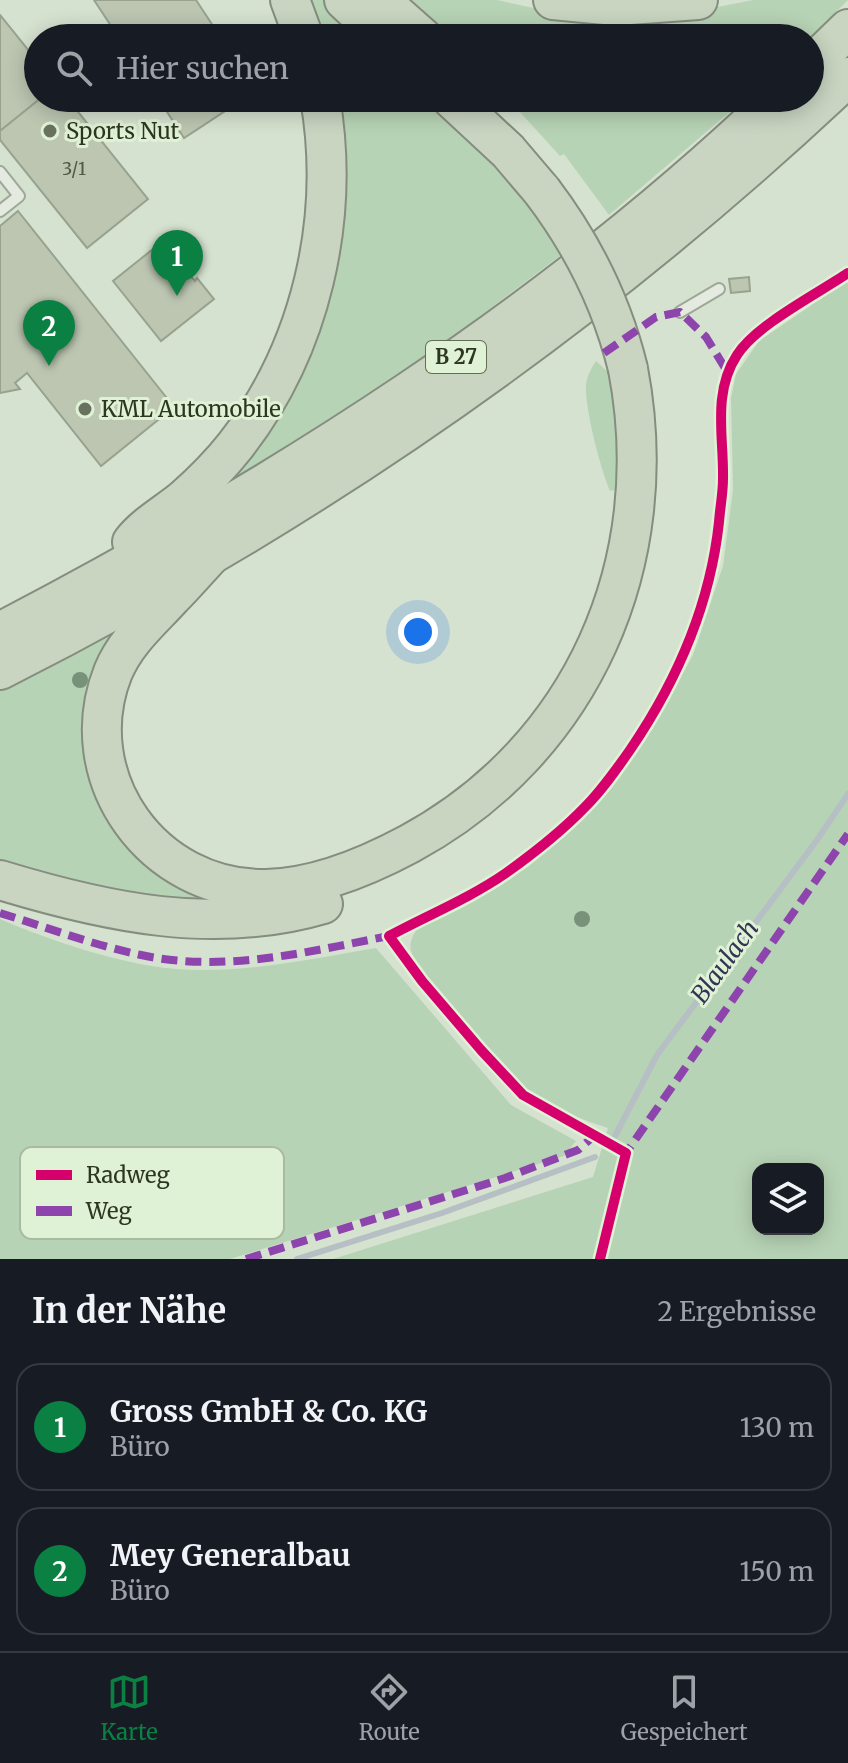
<!DOCTYPE html>
<html lang="de">
<head>
<meta charset="utf-8">
<style>
  :root { --surface:#171b24; --page:#20242c; --text:#f1f3f6; --muted:#9ea1a6; --line:#363941; --accent:#0b8043 }
  body { margin:0; font-family:Merriweather,serif; background:var(--page); color:var(--text) }
  .controls { position:absolute; right:24px; bottom:24px; display:grid; overflow:hidden; border-radius:16px; box-shadow:0 4px 20px #0003 }
  .controls button { width:72px; height:72px; display:grid; place-items:center; padding:0; border:0; border-bottom:2px solid var(--line); background:var(--surface); color:var(--text); font:40px sans-serif }
  .you { position:absolute; left:418px; top:632px; width:28px; height:28px; margin:-20px; border:6px solid #fff; border-radius:50%; background:#1a73e8; box-shadow:0 0 0 12px #1a73e833 }
  .badge { display:grid; place-items:center; width:52px; height:52px; border-radius:50%; background:var(--accent); color:#fff; font-size:26px; font-weight:700 }
  .pin { position:absolute; translate:-50% -66px; filter:drop-shadow(0 2px 4px #0008) }
  .pin::after { content:''; position:absolute; top:42px; width:28px; height:24px; background:inherit; clip-path:polygon(0 0,100% 0,50% 100%) }
  .list { margin:0; padding:0; list-style:none }
  h2 { display:flex; justify-content:space-between; align-items:center; height:104px; margin:0; padding:0 32px; font-size:34px }
  h2 small { font-size:26px; font-weight:400; color:var(--muted) }
  .list li { display:grid; grid-template-columns:52px 1fr auto; gap:24px; align-items:center; box-sizing:border-box; height:128px; margin:0 16px 16px; padding:0 16px; border:2px solid var(--line); border-radius:24px }
  .list b { display:block; font-size:30px; white-space:nowrap }
  .list p { margin:0; font-size:26px; white-space:nowrap; color:var(--muted) }
  .list em { font-size:26px; font-style:normal; color:var(--muted) }
  .icon { flex:none; width:44px; height:44px; fill:none; stroke:currentColor; stroke-width:2; stroke-linecap:round; stroke-linejoin:round }
  .map { position:relative; flex:none; width:848px; height:1259px; overflow:hidden }
  .search { position:absolute; background:var(--surface); box-shadow:0 4px 20px #0003; left:24px; right:24px; top:24px; height:88px; display:flex; align-items:center; gap:20px; box-sizing:border-box; padding:0 28px; border-radius:44px; color:var(--muted); font-size:30px }
  .sheet { height:392px; background:var(--surface) }
  nav { display:flex; justify-content:space-around; align-items:center; box-sizing:border-box; height:112px; border-top:2px solid var(--line); background:var(--surface); font-size:22px; color:var(--muted) }
  nav a { display:grid; justify-items:center; gap:4px }
  nav .on { color:var(--accent) }
  .map>svg:first-child { display:block }
</style>
</head>
<body>
<div class="map">
<svg width="848" height="1259" viewBox="0 0 848 1259">
  <rect width="100%" height="100%" fill="#d6e2d0"/>
  <g fill="#b7d3b5" fill-rule="evenodd">
    <polygon points="300,0 329,0 370,38 315,38"/>
    <polygon points="397,0 497,0 543,10 692,12 753,0 848,0 810,38 440,38"/>
    <polygon points="329,98 436,98 480,140 565,252 438,348 338,414 203,499 273,406"/>
    <polygon points="507,98 746,98 609,215 564,154 560,156"/>
    <path d="M 848,280 L 848,1259 L 333,1259 L 593,1177 L 608,1128 C 580,1119 554,1109 530,1092 C 508,1076 418,974 411,951 C 409,942 413,935 418,928 L 528,867 L 591,810 L 652,729 L 693,655 L 723,566 L 733,490 L 731,398 L 736,374 L 759,341 ZM 758,1169 L 818,1169 L 818,1229 L 758,1229 Z"/>
    <path d="M 596,361 L 608,372 L 621,442 L 618,489 L 610,491 C 600,467 587,416 586,391 C 585,380 590,370 596,361 Z"/>
    <polygon points="120,628 97,778 235,898 206,907 0,869 0,691"/>
    <path d="M 0,919 C 48,940 123,965 176,969 C 243,974 311,959 376,948 L 511,1105 L 576,1141 L 564,1156 L 230,1259 L 0,1259 Z"/>
  </g>
  <g fill="none" stroke-linecap="round" stroke-linejoin="round">
    <g stroke="#b6bfc3" stroke-width="6">
      <polyline points="614,1138 657,1055 817,840 848,794"/>
      <polyline points="297,1259 442,1213 595,1157"/>
    </g>
  </g>
  <g fill="#bcc6b1" stroke="#98a28f" stroke-width="2">
    <polygon points="94,0 196,0 221,38 119,38"/>
    <polygon points="0,15 38,62 38,98 41,98 0,131"/>
    <polygon points="41,98 67,98 148,199 87,248 0,140 0,131"/>
    <polygon points="158,98 245,98 184,138"/>
    <polygon points="18,211 174,407 101,466 27,373 15,383 20,389 0,393 0,226"/>
    <polygon points="163,241 195,281 197,278 214,299 161,341 113,281"/>
    <polygon points="749,277 750,291 731,293 729,279"/>
  </g>
  <g fill="none" stroke-linecap="round" stroke-linejoin="round">
    <g stroke="#9fa898" stroke-width="14">
      <g id="lane">
        <polyline points="0,172 19,196 0,211"/>
        <polyline points="680,312 719,289"/>
      </g>
    </g>
    <g stroke="#858d7f" stroke-width="42">
      <g id="highway">
        <polyline points="290,0 304,38"/>
        <polyline points="344,0 385,38"/>
        <polyline points="380,0 423,38"/>
        <polyline points="553,0 616,6 698,0"/>
        <polyline points="810,66 848,29"/>
        <polyline points="451,98 508,151 542,191"/>
        <path d="M 132,542 C 145,525 167,513 184,499 C 202,483 220,465 235,446 C 311,349 341,219 320,98"/>
        <path d="M 209,557 C 197,570 185,584 172,597 C 150,621 126,641 113,672 C 71,778 153,891 266,889 C 315,888 366,867 409,844 C 583,750 665,562 628,369"/>
        <path d="M 0,632 C 278,487 549,316 777,98"/>
        <path d="M 0,670 C 313,512 593,318 848,77"/>
        <path d="M 0,880 C 105,912 215,936 323,904"/>
      </g>
    </g>
    <use href="#lane" stroke="#e4eae0" stroke-width="10"/>
    <use href="#highway" stroke="#c9d4c1" stroke-width="38"/>
    <g stroke="#858d7f" stroke-width="42" stroke-linecap="butt">
      <path id="highway-bridge" d="M 542,191 C 583,245 612,303 628,369"/>
    </g>
    <use href="#highway-bridge" stroke="#c9d4c1" stroke-width="38"/>
    <g stroke="#8e44ad" stroke-width="8" stroke-dasharray="16 8" stroke-linecap="butt">
      <polyline points="604,353 656,317 680,312 706,337 728,373"/>
      <path d="M 0,913 C 46,927 93,945 141,955 C 224,973 307,952 389,936"/>
      <polyline points="624,1160 626,1153 848,834"/>
      <polyline points="246,1259 505,1178 578,1150 595,1135"/>
    </g>
    <g stroke="#e0f2d6" stroke-width="15">
      <path id="cycleway" d="M 600,1259 L 626,1153 L 523,1095 L 481,1050 L 422,981 L 389,936 C 428,915 470,898 506,873 C 534,853 561,832 585,807 C 602,790 616,770 630,750 C 677,681 710,606 719,522 C 720,508 723,493 723,479 C 724,438 712,393 737,355 C 756,325 817,294 848,273"/>
    </g>
    <use href="#cycleway" stroke="#d6006c" stroke-width="10"/>
  </g>
  <g fill="#779279">
    <circle cx="80" cy="680" r="8"/>
    <circle cx="582" cy="919" r="8"/>
  </g>
  <g fill="#68725e" stroke="#e0f2d6" stroke-width="3">
    <circle cx="50" cy="131" r="8"/>
    <circle cx="85" cy="409" r="8"/>
  </g>
  <g text-anchor="middle" stroke-width="6" stroke-linejoin="round" paint-order="stroke">
    <g font-size="18" fill="#515a45">
      <text x="74" y="175">3/1</text>
    </g>
    <rect fill="#e0f2d6" stroke="#636e57" stroke-width="2" x="426" y="341" width="60" height="32" rx="6"/>
    <g font-size="20" font-weight="bold" fill="#2d3621">
      <text x="456" y="364">B 27</text>
    </g>
    <g font-size="22" fill="#2d3621" stroke="#e0f2d6" text-anchor="start">
      <text x="66" y="139">Sports Nut</text>
      <text x="101" y="417">KML Automobile</text>
    </g>
    <g font-size="24" font-style="italic" fill="#323654" stroke="#e0f2d6">
      <text transform="translate(725 962) rotate(-54)" y="8">Blaulach</text>
    </g>
  </g>
  <rect x="20" y="1147" width="264" height="92" rx="12" fill="#e0f2d6" stroke="#aabaa0" stroke-width="2"/>
  <rect x="36" y="1170" width="36" height="10" fill="#d6006c"/>
  <rect x="36" y="1206" width="36" height="10" fill="#8e44ad"/>
  <g font-size="22" fill="#2d3621">
    <text x="86" y="1183">Radweg</text>
    <text x="86" y="1219">Weg</text>
  </g>
</svg>
<div class="controls">
<button><svg class="icon" aria-label="layers" viewBox="0 0 24 24"><path d="M12 4l9 5-9 5-9-5zM3 14l9 5 9-5"/></svg></button>
</div>
<div class="you"></div>
<div class="pin badge" style="left:177px;top:296px">1</div>
<div class="pin badge" style="left:49px;top:366px">2</div>
<div class="search"><svg class="icon" aria-label="search" viewBox="0 0 24 24"><circle cx="10" cy="10" r="6"/><path d="M15 15l6 6"/></svg>Hier suchen</div>
</div>
<section class="sheet">
<h2>In der Nähe<small>2 Ergebnisse</small></h2>
<ul class="list">
<li><span class="badge">1</span><div><b>Gross GmbH &amp; Co. KG</b><p>Büro</p></div><em>130 m</em></li>
<li><span class="badge">2</span><div><b>Mey Generalbau</b><p>Büro</p></div><em>150 m</em></li>
</ul>
</section>
<nav>
<a class="on"><svg class="icon" aria-label="map" viewBox="0 0 24 24"><path d="M3 6l6-2 6 2 6-2v14l-6 2-6-2-6 2zM9 4v14M15 6v14"/></svg>Karte</a>
<a><svg class="icon" aria-label="directions" viewBox="0 0 24 24"><path d="M12 3l9 9-9 9-9-9zM9 14v-3h6M13 9l2 2-2 2"/></svg>Route</a>
<a><svg class="icon" aria-label="saved" viewBox="0 0 24 24"><path d="M7 4h10v16l-5-4-5 4z"/></svg>Gespeichert</a>
</nav>
</body>
</html>
